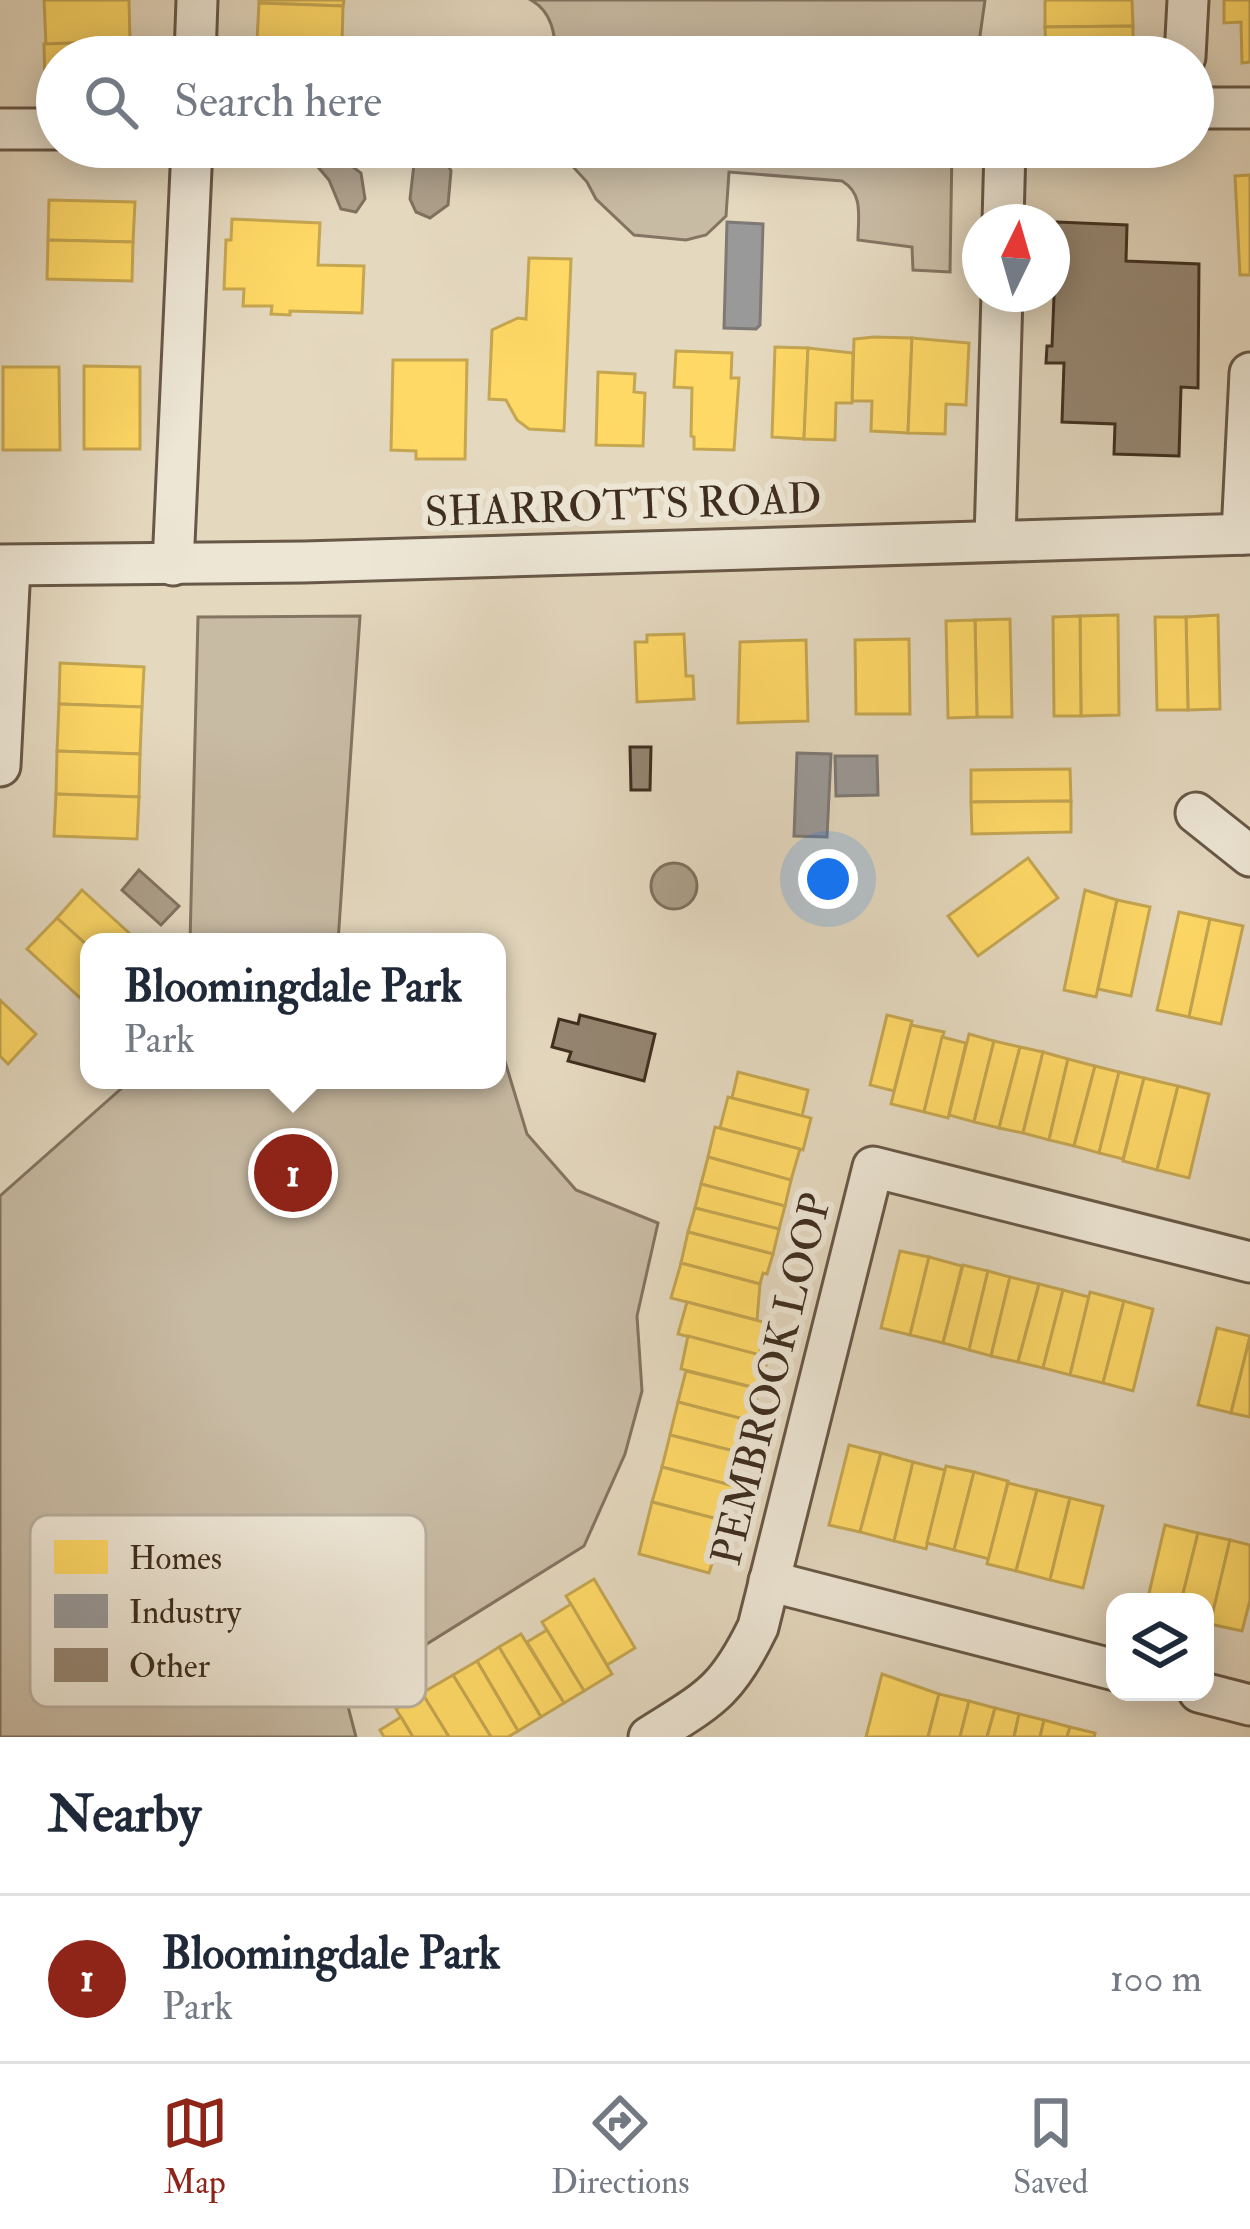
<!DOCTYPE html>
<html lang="en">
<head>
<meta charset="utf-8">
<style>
  :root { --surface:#fff; --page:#f6f6f7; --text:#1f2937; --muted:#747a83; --line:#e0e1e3; --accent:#8f2418 }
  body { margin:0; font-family:"IM FELL Double Pica",serif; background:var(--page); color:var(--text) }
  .controls { position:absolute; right:36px; bottom:36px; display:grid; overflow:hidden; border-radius:24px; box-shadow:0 6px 30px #0003 }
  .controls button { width:108px; height:108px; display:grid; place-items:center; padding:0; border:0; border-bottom:3px solid var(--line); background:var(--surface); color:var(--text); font:60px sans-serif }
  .compass { position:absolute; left:962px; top:204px; width:108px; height:108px; border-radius:50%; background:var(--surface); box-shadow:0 6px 30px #0003; rotate:5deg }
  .you { position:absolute; left:828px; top:879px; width:42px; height:42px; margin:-30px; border:9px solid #fff; border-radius:50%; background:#1a73e8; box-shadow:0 0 0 18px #1a73e833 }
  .badge { display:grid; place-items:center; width:78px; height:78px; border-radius:50%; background:var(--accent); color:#fff; font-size:39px; font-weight:700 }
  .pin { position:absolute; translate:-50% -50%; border:6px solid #fff; box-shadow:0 3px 12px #0006 }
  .popup { position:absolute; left:80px; top:933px; width:426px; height:156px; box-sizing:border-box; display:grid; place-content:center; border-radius:24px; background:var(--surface); filter:drop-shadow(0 3px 9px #0005); font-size:39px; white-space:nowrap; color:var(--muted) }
  .popup b { font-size:45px; color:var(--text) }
  .popup::after { content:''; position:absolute; left:50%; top:100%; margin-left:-24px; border:24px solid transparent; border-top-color:var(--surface) }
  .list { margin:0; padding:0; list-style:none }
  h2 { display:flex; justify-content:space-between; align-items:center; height:156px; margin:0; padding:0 48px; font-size:51px }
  h2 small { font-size:39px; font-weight:400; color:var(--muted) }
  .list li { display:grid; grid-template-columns:78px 1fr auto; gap:36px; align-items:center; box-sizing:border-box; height:168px; padding:0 48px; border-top:3px solid var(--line) }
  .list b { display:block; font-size:45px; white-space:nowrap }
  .list p { margin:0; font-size:39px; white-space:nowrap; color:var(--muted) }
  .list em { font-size:39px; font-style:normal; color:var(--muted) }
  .icon { flex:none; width:66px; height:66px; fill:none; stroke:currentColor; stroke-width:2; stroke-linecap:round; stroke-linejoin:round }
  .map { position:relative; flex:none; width:1250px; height:1737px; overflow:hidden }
  .search { position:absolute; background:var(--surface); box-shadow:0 6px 30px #0003; left:36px; right:36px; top:36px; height:132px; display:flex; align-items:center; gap:30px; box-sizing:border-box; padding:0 42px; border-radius:66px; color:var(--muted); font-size:45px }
  .sheet { height:324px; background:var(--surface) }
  nav { display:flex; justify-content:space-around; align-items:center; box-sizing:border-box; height:168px; border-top:3px solid var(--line); background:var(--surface); font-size:33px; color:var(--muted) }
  nav a { display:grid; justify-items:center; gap:6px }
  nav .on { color:var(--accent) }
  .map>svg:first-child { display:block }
</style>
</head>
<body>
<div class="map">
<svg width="1250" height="1737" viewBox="0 0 1250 1737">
  <rect width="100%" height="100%" fill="#e4d8bf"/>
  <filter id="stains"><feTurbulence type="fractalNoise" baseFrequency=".00167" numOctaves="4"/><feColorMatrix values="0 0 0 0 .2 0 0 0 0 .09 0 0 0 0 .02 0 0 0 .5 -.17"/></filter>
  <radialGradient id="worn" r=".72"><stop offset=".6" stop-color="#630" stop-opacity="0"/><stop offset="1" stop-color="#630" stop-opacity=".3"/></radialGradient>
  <g fill="#c8bba4" stroke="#847462" stroke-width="3">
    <path d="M 531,0 L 985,0 L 977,57 L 556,57 C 555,33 552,12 531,0 Z"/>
    <path d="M 555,147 L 952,147 L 950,272 L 913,270 L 912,247 L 858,240 C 858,217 864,194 842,181 L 729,172 L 726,216 L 706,235 L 686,240 L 634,235 L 596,199 L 587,182 Z"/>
    <polygon points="360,616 338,942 190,942 198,617"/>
    <polygon points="497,1035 527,1134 576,1190 658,1223 637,1316 642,1391 625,1454 584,1546 345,1695 356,1737 0,1737 0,1196 131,1080 497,1080"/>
  </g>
  <g fill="#ac9e89" stroke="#80715f" stroke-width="3">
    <polygon points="431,152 445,158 451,171 448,205 430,218 416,212 410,199 414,164"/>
    <polygon points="337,155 361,173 365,199 356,212 341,209 329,180 318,167 320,159"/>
    <circle cx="674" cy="886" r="23"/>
    <polygon points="139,870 179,906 161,925 122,890"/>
  </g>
  <g fill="#ffd966" stroke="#c5a651" stroke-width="3">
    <polygon points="44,0 129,0 130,41 46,45"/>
    <polygon points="259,0 344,0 343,6 259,3"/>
    <polygon points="1045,0 1132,0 1133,26 1045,27"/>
    <polygon points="1224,0 1250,0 1250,62 1242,63 1241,22 1224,23"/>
    <polygon points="259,3 343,6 342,44 257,41"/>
    <polygon points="1133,26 1133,56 1046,57 1045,27"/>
    <polygon points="127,41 128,57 57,57 57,83 45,84 44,44"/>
    <polygon points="257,41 342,44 341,57 258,57"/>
    <polygon points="1250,175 1250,275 1240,275 1235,176"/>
    <polygon points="49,200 135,202 133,242 48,240"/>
    <polygon points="232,219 320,223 318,265 364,266 362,313 290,311 290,315 271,314 272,306 243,306 244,289 224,289 226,240 231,240"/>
    <polygon points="48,240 133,242 132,281 47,279"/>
    <polygon points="529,258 571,259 564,431 529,429 517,420 506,400 489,399 492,330 518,318 526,319"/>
    <polygon points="874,337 912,338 908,433 871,431 872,401 852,401 854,339"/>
    <polygon points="912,338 969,343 966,405 946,404 945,434 908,433"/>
    <polygon points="775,347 808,348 804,439 772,437"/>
    <polygon points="808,348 853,353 852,403 836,403 835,440 804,439"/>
    <polygon points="676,351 732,353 731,378 739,378 734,450 694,449 694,437 691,436 692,388 674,387"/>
    <polygon points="393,360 467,360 465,459 416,459 416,451 391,450"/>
    <polygon points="84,366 140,367 140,449 84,449"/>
    <polygon points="3,367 59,367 60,450 3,450"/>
    <polygon points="598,372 635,374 634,392 645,393 643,446 596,445"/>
    <polygon points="1118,615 1119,715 1081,716 1080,616"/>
    <polygon points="1218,615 1220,709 1188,710 1186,617"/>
    <polygon points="1080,616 1081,716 1054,716 1053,617"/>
    <polygon points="1155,617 1186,617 1188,710 1157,710"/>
    <polygon points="1010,619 1012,717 977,717 975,620"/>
    <polygon points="975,620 977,717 948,718 946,621"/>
    <polygon points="684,634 686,676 693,676 694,699 637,702 635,642 647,642 647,635"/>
    <polygon points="909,639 910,714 856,714 855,640"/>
    <polygon points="806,640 808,721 738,723 740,642"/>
    <polygon points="60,663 144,667 142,707 59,704"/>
    <polygon points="59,704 142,707 140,754 57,751"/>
    <polygon points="57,751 140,754 139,797 56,794"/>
    <polygon points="1070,769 1071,801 971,802 971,770"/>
    <polygon points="56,794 139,797 137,839 54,836"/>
    <polygon points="1071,801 1071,832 972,834 971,802"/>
    <polygon points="1028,858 1058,898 978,956 948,916"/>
    <polygon points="82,890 139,942 89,942 89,947 57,918"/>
    <polygon points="1085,890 1117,900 1096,997 1064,990"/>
    <polygon points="1117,900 1150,907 1131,996 1098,989"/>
    <polygon points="1179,912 1210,919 1189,1017 1157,1010"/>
    <polygon points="57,918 89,947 89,1006 27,949"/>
    <polygon points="1210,919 1243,926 1221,1024 1189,1017"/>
    <polygon points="0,1000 36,1034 8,1064 0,1056"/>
    <polygon points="887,1015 912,1021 894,1091 870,1085"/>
    <polygon points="911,1025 944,1032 924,1112 891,1104"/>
    <polygon points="969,1034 994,1041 974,1122 949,1115"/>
    <polygon points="942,1037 966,1043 948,1118 924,1112"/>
    <polygon points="994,1041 1020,1047 999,1128 974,1122"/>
    <polygon points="1020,1047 1043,1052 1023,1133 999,1128"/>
    <polygon points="1043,1052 1068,1059 1049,1140 1023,1133"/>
    <polygon points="1068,1059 1095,1066 1074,1146 1049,1140"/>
    <polygon points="1095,1066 1119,1072 1099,1153 1074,1146"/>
    <polygon points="738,1072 808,1090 802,1116 732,1098"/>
    <polygon points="1119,1072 1144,1078 1123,1159 1099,1153"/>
    <polygon points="1144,1078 1178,1086 1157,1170 1123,1161"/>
    <polygon points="1178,1086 1209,1094 1189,1178 1157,1170"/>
    <polygon points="728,1097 811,1118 803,1150 720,1128"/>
    <polygon points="715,1127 800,1149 791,1180 708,1157"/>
    <polygon points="708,1157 791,1180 785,1206 701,1184"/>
    <polygon points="701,1184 785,1206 779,1229 695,1208"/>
    <polygon points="695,1208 779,1229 773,1254 688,1232"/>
    <polygon points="688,1232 773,1254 767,1274 763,1273 760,1284 681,1263"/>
    <polygon points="900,1251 929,1257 910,1335 881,1328"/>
    <polygon points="929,1257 962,1266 943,1343 910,1335"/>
    <polygon points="681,1263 760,1284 757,1320 671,1298"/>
    <polygon points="963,1265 988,1271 969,1350 943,1343"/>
    <polygon points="988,1271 1010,1277 991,1356 969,1350"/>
    <polygon points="1010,1277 1039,1284 1018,1362 991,1356"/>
    <polygon points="1039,1284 1063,1290 1043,1368 1018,1362"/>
    <polygon points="1063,1290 1089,1297 1070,1375 1043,1368"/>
    <polygon points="1090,1292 1124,1301 1103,1383 1070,1375"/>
    <polygon points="1124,1301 1153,1309 1133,1391 1103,1383"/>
    <polygon points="687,1302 767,1323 759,1355 678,1334"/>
    <polygon points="1217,1328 1250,1336 1231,1413 1198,1405"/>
    <polygon points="688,1336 768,1357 760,1389 681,1369"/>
    <polygon points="1250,1337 1250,1417 1231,1413"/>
    <polygon points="686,1371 759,1389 751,1421 678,1402"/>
    <polygon points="678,1402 751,1421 742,1453 670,1435"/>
    <polygon points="670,1435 742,1453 734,1486 662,1467"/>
    <polygon points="849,1445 881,1453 860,1532 829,1525"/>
    <polygon points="881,1453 913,1462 894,1541 860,1532"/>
    <polygon points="913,1462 945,1470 926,1549 894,1541"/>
    <polygon points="946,1466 974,1472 954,1550 927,1543"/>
    <polygon points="662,1467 734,1486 725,1521 652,1502"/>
    <polygon points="974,1472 1008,1481 989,1559 954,1550"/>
    <polygon points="1008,1483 1037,1490 1016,1571 987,1564"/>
    <polygon points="1037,1490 1070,1498 1050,1580 1016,1571"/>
    <polygon points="1070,1498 1103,1506 1083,1588 1050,1580"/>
    <polygon points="652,1502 725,1521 709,1573 639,1554"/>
    <polygon points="1165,1525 1198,1533 1181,1602 1147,1602"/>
    <polygon points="1198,1533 1230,1540 1211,1622 1205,1620 1205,1602 1181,1602"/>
    <polygon points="1230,1540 1250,1545 1250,1600 1242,1631 1210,1624"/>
    <polygon points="594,1579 635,1648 607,1665 566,1596"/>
    <polygon points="571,1604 612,1674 584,1691 542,1622"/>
    <polygon points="547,1630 584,1691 564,1703 527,1642"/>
    <polygon points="521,1634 564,1703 541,1717 499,1647"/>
    <polygon points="499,1647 541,1717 518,1731 477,1661"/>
    <polygon points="477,1661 518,1731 508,1737 491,1737 453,1675"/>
    <polygon points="882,1674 939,1694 928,1737 866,1737"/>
    <polygon points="453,1675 491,1737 449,1737 422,1693"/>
    <polygon points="422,1693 449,1737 413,1737 396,1709"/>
    <polygon points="939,1694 969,1701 960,1737 928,1737"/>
    <polygon points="969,1701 995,1708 987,1737 960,1737"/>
    <polygon points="995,1708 1019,1714 1014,1737 987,1737"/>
    <polygon points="1019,1714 1044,1720 1040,1737 1014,1737"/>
    <polygon points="401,1717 413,1737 384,1737 380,1730"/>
    <polygon points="1044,1720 1070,1727 1067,1737 1040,1737"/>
    <polygon points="1070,1727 1095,1733 1094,1737 1067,1737"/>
  </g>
  <g fill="#999" stroke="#7e7974" stroke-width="3">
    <polygon points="727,222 763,224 760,325 756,329 724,328"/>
    <polygon points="797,753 831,754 827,837 794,836"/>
    <polygon points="835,756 877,756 878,795 836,796"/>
  </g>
  <g fill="#958672" stroke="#3f2e1f" stroke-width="3">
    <polygon points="1057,222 1127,225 1126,261 1199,264 1198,388 1181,387 1179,456 1114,454 1115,424 1062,422 1064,363 1046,363 1047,346 1052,346"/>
    <polygon points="630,747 651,747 650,790 631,790"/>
    <polygon points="580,1015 655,1034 644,1081 568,1061 571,1052 552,1047 559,1019 578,1024"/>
  </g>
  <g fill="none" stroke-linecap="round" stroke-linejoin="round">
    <g stroke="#685847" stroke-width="45">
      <g id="minor">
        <polyline points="195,57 197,0"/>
        <polyline points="1185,57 1188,0"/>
        <polyline points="1193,108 1250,108"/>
        <polyline points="0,129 57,129"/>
        <polyline points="1003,222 1005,147"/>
        <polyline points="1242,534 1250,373"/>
        <polyline points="995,540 1002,294"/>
        <polyline points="0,565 304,562 1250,534"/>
        <polyline points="173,565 192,147"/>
        <polyline points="0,766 10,566"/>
        <polyline points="1196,813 1250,856"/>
        <polyline points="769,1581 1115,1670"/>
        <polyline points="1199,1692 1250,1705"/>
        <path d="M 649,1737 C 709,1699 726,1693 758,1627 L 873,1167 L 1250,1262"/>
      </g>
    </g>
    <use href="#minor" stroke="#ede6d5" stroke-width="39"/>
  </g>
  <g text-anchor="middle" stroke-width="12" stroke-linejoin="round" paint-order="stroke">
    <g font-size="42" fill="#3f2e1f" stroke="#ede6d5">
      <text transform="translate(623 504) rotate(-2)" y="15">SHARROTTS ROAD</text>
      <text transform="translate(770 1379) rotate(-76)" y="15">PEMBROOK LOOP</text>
    </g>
  </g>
  <rect x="30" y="1515" width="396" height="192" rx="18" fill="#ede6d5" stroke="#b9af9e" stroke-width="3"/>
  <rect x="54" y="1540" width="54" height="34" fill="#ffd966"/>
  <rect x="54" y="1594" width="54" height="34" fill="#999"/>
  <rect x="54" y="1648" width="54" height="34" fill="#958672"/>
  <g font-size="33" fill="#3f2e1f">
    <text x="129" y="1569">Homes</text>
    <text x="129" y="1623">Industry</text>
    <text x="129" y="1677">Other</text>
  </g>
  <rect width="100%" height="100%" filter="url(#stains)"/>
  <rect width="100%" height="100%" fill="url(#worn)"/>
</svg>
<div class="controls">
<button><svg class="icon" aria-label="layers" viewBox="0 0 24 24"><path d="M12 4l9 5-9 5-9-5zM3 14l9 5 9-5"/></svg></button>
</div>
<svg class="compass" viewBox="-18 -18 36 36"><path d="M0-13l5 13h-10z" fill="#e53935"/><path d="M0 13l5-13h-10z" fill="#747a83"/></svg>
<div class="you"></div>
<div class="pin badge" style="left:293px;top:1173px">1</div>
<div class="popup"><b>Bloomingdale Park</b>Park</div>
<div class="search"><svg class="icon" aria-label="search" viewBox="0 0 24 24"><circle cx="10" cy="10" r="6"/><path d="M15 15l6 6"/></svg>Search here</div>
</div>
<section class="sheet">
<h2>Nearby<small></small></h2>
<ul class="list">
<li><span class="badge">1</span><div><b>Bloomingdale Park</b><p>Park</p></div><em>100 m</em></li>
</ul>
</section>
<nav>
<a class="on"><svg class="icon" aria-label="map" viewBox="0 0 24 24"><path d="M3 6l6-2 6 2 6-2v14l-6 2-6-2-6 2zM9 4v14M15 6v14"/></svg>Map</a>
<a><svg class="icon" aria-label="directions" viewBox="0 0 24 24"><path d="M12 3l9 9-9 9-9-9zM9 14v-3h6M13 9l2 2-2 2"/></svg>Directions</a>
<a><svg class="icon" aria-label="saved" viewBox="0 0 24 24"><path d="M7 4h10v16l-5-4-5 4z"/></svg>Saved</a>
</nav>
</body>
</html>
